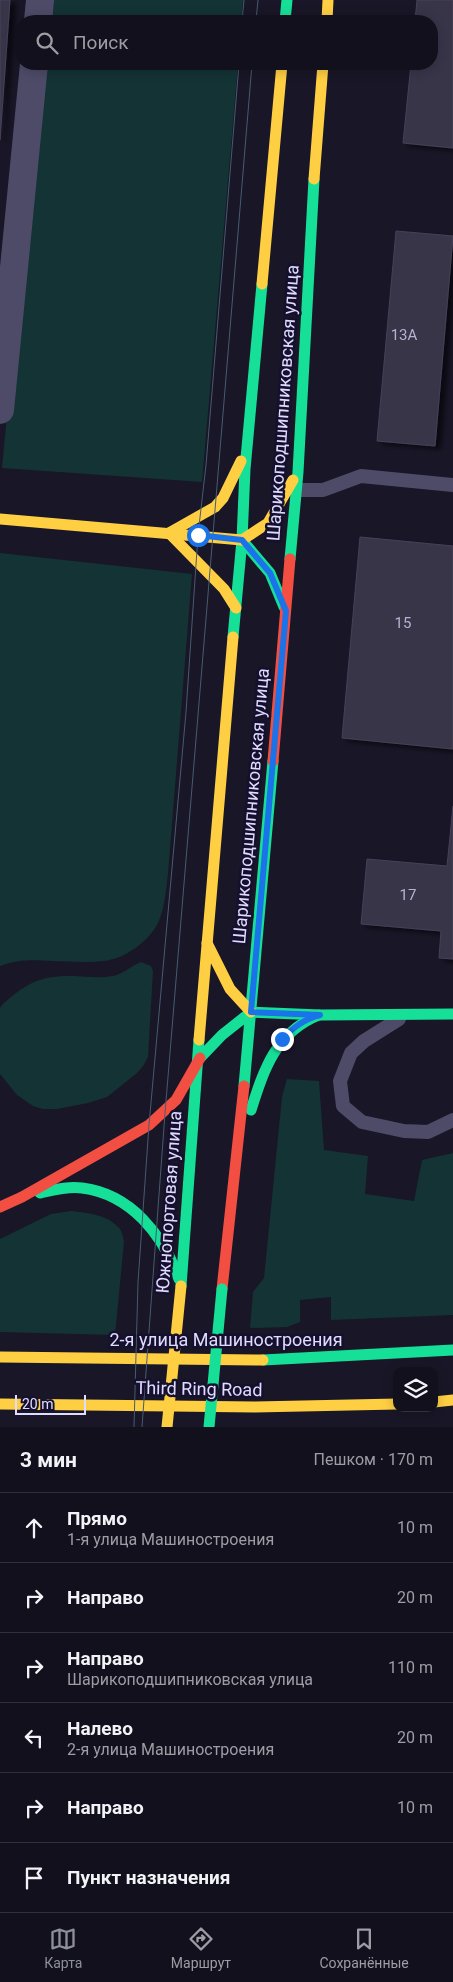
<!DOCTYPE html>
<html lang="ru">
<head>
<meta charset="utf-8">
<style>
  :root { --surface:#13101d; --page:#1c1926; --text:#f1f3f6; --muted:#9d9da4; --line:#32303b; --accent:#8c9099 }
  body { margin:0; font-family:Roboto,sans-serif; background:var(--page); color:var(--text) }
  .controls { position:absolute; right:15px; bottom:15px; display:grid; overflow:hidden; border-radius:10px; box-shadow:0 2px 12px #0003 }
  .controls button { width:45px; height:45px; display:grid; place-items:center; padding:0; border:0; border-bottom:1px solid var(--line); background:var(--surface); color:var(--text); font:25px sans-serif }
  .scale { position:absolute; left:15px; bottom:12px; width:71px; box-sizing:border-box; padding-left:5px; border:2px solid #e0dcff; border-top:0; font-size:14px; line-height:18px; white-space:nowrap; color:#e0dcff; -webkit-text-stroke:4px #15102d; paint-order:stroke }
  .stop { position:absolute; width:15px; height:15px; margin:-11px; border:4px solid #1a73e8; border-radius:50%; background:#fff }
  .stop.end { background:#1a73e8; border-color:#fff; box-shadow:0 1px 5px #0008 }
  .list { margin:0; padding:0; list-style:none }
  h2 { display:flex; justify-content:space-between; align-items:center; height:65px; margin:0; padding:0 20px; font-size:21px }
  h2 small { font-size:16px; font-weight:400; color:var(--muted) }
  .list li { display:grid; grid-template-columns:32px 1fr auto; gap:15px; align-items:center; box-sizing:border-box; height:70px; padding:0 20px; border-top:1px solid var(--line) }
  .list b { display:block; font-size:19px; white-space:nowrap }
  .list p { margin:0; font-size:16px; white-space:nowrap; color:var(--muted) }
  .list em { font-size:16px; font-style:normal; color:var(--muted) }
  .icon { flex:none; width:28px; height:28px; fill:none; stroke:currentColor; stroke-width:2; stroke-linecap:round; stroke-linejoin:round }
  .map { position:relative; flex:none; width:453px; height:1427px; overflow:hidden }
  .search { position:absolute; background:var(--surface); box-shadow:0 2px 12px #0003; left:15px; right:15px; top:15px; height:55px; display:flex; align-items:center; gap:12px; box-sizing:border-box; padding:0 18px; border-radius:20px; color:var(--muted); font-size:19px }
  .sheet { height:485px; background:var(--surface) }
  nav { display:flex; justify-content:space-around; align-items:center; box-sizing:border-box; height:70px; border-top:1px solid var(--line); background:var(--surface); font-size:14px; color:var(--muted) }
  nav a { display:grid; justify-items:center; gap:2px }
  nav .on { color:var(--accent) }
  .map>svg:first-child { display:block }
</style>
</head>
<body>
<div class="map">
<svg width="453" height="1427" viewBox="0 0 453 1427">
  <defs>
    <filter id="shadow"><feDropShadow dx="5.5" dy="3" stdDeviation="2.5" flood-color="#0009"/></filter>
  </defs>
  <rect width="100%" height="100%" fill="#191627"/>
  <g fill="#133335">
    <polygon points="46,0 243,0 241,21 44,21"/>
    <polygon points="40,64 238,64 202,482 2,468"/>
    <path d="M 0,553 L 192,574 L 168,874 C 166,889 165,908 158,923 C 148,942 125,959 103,961 C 86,963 70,961 53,961 C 34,960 18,959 0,966 Z"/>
    <path d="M 141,962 L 151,966 L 153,971 L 148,1057 L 143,1066 L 137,1073 L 107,1097 L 88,1103 L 57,1109 L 43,1109 L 33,1106 L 17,1095 L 0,1074 L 0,1008 L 2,1005 C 26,983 41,975 74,976 C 87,977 100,978 113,976 C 123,974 131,966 141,962 Z"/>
    <polygon points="287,1079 319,1081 324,1150 368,1156 365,1194 414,1201 422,1160 453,1153 453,1315 331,1320 331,1297 300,1300 300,1322 287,1327 250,1328 253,1292 264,1278 282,1097"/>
    <path d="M 71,1211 C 87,1213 106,1214 118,1227 C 122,1230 123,1237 124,1242 L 115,1335 L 0,1332 L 0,1239 L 51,1214 Z"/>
  </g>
  <g fill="#383548" stroke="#464159" filter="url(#shadow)">
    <polygon points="0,0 10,0 0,140"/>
    <polygon points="417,0 453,0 453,148 403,143 411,64 432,64 432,21 415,21"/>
    <polygon points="396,231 453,236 435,446 377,441"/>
    <polygon points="360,537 453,546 453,749 342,738"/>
    <polygon points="453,806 453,959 439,958 441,931 361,924 367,859 447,866"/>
  </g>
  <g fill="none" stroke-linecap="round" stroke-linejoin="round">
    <g stroke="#4d4b68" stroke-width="14">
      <polyline points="296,490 323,490 361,476 453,485"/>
      <polyline points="399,1019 364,1041 351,1053 340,1081 343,1106 362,1122 404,1131 428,1132 453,1120"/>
    </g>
    <g stroke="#4d4b68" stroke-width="28">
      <polyline points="38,21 40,0"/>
      <polyline points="0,410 34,64"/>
    </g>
    <g stroke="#16e098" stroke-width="11">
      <polyline points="285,21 287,0"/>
      <polyline points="242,540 270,573 284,607"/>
      <polyline points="290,559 298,472 314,179"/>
      <polyline points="233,637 242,540 245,469 262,284"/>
      <polyline points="251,1012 320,1015 453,1014"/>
      <polyline points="200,1058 222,1035 251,1012"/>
      <polyline points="244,1086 273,761"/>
      <path d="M 251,1110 C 264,1069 276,1032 319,1015"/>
      <path d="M 40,1193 C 54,1190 68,1186 82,1188 C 131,1194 163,1235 179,1279"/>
      <polyline points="181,1286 199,1040"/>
      <polyline points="263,1360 453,1350"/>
    </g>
    <g stroke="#ffcf43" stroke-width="11">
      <polyline points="327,21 328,0"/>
      <polyline points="314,179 323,64"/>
      <polyline points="262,284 282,64"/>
      <polyline points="0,519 242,540"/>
      <polyline points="169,533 215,507 223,498 241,461"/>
      <polyline points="169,533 224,589 236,608"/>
      <polyline points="242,540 268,523 293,480"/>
      <polyline points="207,943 230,989 251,1012"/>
      <polyline points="199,1040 233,637"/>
      <polyline points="0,1357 263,1360"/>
      <polyline points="434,1402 453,1400"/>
      <polyline points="0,1404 255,1407 397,1404"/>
    </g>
    <g stroke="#f24e42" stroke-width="11">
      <polyline points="273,761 290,559"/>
      <polyline points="0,1207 22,1197 149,1125 176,1100 200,1058"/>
      <polyline points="222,1289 244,1086"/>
    </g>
    <g stroke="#465c70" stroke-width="1">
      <polyline points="242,21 244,0"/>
      <polyline points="256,21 258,0"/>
      <polyline points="134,1427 138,1282 149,1125 186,712 198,535 206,465 239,64"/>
      <polyline points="142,1427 165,1113 252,64"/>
    </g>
    <polyline stroke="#16e098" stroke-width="11" points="209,1427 222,1289"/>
    <polyline stroke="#ffcf43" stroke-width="11" points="167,1427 181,1286"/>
  </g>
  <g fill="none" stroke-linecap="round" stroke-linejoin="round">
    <path stroke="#1a73e8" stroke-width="6" d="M 198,535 L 242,540 L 270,573 L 286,611 L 251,1012 L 320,1015 C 304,1019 293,1028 282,1039"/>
  </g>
  <g text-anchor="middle" stroke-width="5" stroke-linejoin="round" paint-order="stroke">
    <g font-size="15" fill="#b6b2d1">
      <text x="404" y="340">13А</text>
      <text x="403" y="628">15</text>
      <text x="408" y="900">17</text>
    </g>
    <g font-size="18" fill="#e0dcff" stroke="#15102d">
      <text transform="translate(283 403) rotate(-86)" y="6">Шарикоподшипниковская улица</text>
      <text transform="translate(251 806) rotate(-85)" y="6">Шарикоподшипниковская улица</text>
      <text transform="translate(169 1202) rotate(-86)" y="6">Южнопортовая улица</text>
      <text x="226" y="1346">2-я улица Машиностроения</text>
      <text transform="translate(199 1389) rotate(1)" y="6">Third Ring Road</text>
    </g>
  </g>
</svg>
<div class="controls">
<button><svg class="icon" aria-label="layers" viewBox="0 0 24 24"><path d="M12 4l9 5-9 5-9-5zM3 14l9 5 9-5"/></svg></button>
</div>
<div class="scale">20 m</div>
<div class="stop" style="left:198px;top:535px"></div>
<div class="stop end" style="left:282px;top:1039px"></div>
<div class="search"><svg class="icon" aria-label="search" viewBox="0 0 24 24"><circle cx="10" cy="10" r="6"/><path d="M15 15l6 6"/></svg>Поиск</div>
</div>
<section class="sheet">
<h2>3 мин<small>Пешком · 170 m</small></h2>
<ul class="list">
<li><svg class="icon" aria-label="ahead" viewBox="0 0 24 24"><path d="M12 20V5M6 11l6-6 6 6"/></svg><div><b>Прямо</b><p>1-я улица Машиностроения</p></div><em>10 m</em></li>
<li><svg class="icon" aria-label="right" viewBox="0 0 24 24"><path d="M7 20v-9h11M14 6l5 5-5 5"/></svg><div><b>Направо</b></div><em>20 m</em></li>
<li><svg class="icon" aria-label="right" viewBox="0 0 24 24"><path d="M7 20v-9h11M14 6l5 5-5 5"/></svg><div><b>Направо</b><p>Шарикоподшипниковская улица</p></div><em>110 m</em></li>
<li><svg class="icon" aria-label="left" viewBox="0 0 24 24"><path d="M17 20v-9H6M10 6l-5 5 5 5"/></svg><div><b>Налево</b><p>2-я улица Машиностроения</p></div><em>20 m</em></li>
<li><svg class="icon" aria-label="right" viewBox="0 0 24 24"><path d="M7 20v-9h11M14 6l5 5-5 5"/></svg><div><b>Направо</b></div><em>10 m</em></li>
<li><svg class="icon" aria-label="arrive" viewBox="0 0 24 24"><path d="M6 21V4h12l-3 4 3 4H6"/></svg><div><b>Пункт назначения</b></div></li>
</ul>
</section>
<nav>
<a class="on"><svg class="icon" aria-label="map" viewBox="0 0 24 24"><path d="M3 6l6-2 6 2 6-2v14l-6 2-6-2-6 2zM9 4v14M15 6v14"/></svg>Карта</a>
<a><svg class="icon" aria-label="directions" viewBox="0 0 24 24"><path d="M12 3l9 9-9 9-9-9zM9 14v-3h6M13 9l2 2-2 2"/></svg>Маршрут</a>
<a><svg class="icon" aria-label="saved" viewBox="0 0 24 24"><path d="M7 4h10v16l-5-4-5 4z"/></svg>Сохранённые</a>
</nav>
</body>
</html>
